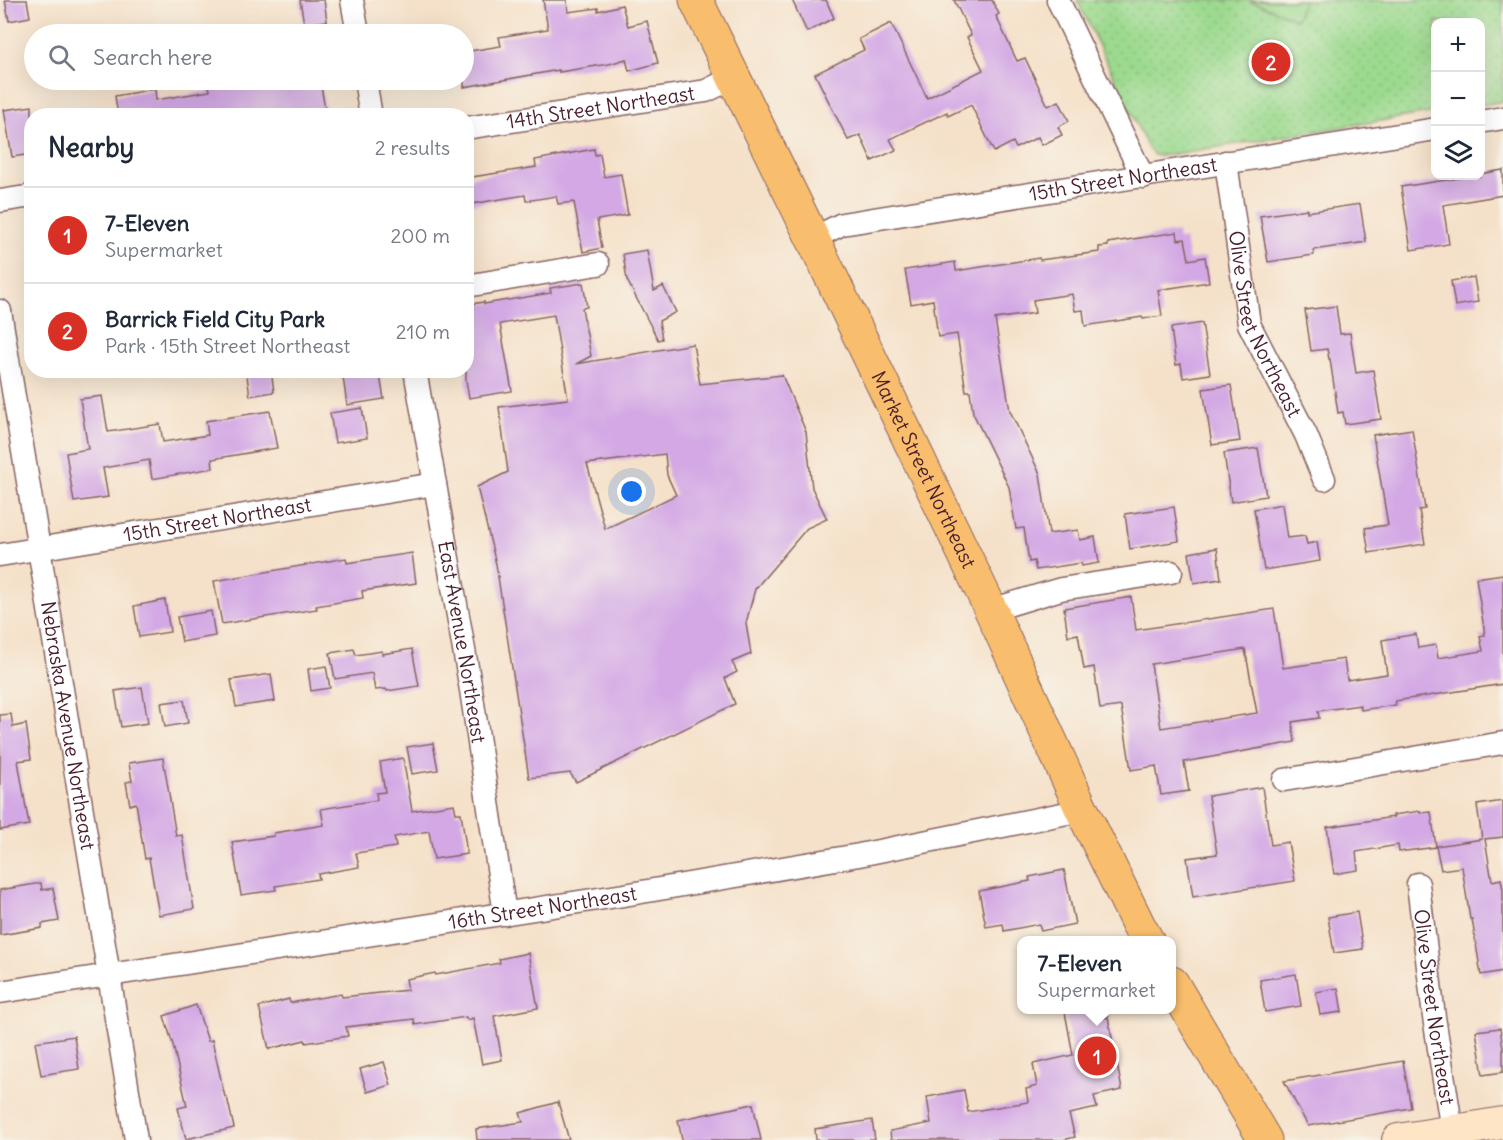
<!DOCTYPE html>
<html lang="en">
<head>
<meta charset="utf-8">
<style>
  :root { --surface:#fff; --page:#f6f6f7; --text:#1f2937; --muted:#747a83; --line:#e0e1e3; --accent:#d93025 }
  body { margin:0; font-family:Delius,sans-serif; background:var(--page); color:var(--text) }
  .controls { position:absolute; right:18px; top:18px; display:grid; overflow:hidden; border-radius:12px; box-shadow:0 6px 24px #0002 }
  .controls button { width:54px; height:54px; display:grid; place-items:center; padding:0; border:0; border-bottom:2px solid var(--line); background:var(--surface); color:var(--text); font:30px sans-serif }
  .you { position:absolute; left:632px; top:492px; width:21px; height:21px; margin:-15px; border:4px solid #fff; border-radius:50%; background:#1a73e8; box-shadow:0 0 0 9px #1a73e833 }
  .badge { display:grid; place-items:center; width:39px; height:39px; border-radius:50%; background:var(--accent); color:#fff; font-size:20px; font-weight:700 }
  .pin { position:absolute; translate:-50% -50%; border:3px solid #fff; box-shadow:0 2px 6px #0006 }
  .popup { position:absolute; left:1017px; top:936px; width:159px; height:78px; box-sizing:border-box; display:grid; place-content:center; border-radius:12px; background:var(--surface); filter:drop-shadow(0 2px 4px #0005); font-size:20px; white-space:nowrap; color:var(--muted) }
  .popup b { font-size:22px; color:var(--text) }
  .popup::after { content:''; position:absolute; left:50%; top:100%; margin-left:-12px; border:12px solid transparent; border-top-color:var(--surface) }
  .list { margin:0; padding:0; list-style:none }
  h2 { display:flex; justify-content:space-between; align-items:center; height:78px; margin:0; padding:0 24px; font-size:26px }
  h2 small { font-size:20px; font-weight:400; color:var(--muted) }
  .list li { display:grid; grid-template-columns:39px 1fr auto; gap:18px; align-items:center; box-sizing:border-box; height:96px; padding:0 24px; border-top:2px solid var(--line) }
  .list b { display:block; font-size:22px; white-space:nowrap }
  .list p { margin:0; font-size:20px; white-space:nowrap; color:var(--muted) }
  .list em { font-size:20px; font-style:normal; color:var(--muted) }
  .icon { flex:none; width:33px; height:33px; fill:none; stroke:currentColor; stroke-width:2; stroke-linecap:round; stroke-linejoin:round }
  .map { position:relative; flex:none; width:1503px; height:1140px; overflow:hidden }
  .search { position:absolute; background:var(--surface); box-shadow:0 6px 24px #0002; left:24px; top:24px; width:450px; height:66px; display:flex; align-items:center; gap:15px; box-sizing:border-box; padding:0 21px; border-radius:33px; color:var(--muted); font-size:22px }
  .panel { position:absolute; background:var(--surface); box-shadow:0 6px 24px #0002; left:24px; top:108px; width:450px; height:270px; border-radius:24px }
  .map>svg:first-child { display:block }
</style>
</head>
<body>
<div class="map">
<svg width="1503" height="1140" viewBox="0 0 1503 1140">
  <defs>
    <pattern id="park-dots" width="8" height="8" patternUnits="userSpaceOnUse" patternTransform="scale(1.5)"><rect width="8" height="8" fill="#9cda8f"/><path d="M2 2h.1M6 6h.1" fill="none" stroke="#88bb7c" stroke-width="1.8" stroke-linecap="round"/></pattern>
  </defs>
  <rect width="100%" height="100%" fill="#f7f3e8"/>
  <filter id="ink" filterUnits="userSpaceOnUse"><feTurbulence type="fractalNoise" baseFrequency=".0167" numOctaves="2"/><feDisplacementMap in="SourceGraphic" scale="12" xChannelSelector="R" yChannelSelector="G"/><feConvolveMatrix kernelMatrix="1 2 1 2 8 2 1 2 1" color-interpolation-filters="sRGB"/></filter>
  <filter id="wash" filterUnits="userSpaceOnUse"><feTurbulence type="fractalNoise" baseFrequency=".008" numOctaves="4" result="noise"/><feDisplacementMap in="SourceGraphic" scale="24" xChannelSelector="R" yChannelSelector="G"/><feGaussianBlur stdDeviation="1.35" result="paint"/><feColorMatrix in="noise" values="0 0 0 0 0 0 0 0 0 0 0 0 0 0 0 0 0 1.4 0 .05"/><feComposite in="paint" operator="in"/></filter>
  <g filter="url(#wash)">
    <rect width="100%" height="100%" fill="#f5e1c9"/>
    <polygon fill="url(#park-dots)" stroke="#737c5d" stroke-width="1.5" points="1077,0 1503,0 1503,101 1481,105 1480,22 1436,22 1435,112 1162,156 1154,155 1148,148"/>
    <polygon fill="#9cda8f" stroke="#737c5d" stroke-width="1.5" points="1249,0 1304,0 1296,19"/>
    <g id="blocks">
      <g fill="#d3a8e5" fill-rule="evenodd">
        <polygon points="5,0 27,0 30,17 9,21"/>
        <polygon points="300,0 324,0 327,21 304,24"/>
        <polygon points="543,0 567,0 568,12 598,8 598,11 622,5 628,26 647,21 658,63 629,71 626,59 609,64 559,72 559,70 464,87 464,52 501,46 499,37 548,29"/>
        <polygon points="792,0 826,0 834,18 807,32"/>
        <polygon points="954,0 992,0 999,14 996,16 1017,61 1025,58 1048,106 1059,101 1069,121 1058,127 1062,135 1042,145 1038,137 1016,148 1013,142 994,152 971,105 948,116 947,112 890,139 896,150 872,161 860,135 848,140 815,74 864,50 859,39 891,23 927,98 983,70 967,37 971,35"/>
        <polygon points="208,80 320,80 325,109 312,112 313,116 118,116 115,96 155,89 156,100 210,91"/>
        <polygon points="32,106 32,154 12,157 4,110"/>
        <polygon points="594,149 595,155 600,154 604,177 621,174 628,215 597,220 602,248 583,252 574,202 558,204 556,196 526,201 525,195 466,205 466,178 536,167 535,160"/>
        <polygon points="1503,170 1503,195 1443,205 1449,244 1411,250 1401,187 1472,176 1480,176 1480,174"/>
        <polygon points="1360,204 1366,242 1313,250 1314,255 1268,262 1260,216 1307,209 1307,212"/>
        <polygon points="1177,232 1178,240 1185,239 1189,260 1205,257 1209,282 1158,290 1162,316 1143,319 1142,317 1085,326 1083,310 1075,311 1072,294 1033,300 1035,313 995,319 1010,411 1040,474 1049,534 1078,530 1080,540 1095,537 1099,563 1082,566 1081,563 1036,570 1034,561 1029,562 1024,528 1016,529 1009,487 973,413 970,391 966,391 957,334 938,337 933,300 911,304 905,270 955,262 956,271 1039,258 1040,260 1099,252 1099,247 1108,246 1108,243"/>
        <polygon points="647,250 654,291 663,286 676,312 659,321 662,339 658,340 627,280 623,254"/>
        <polygon points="1474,277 1478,302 1455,306 1451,281"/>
        <path d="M 583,283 L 587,307 L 582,308 L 591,356 L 576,364 L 693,344 L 700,384 L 782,375 L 806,432 L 812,488 L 827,519 L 807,528 L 755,589 L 746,623 L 751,654 L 732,662 L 737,672 L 725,678 L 735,704 L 576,782 L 570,773 L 529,778 L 496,564 L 477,487 L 508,472 L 499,407 L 568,399 L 554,315 L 500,324 L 512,391 L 469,398 L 466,380 L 466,305 L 484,302 L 484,304 L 551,293 L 550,288 ZM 665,454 L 667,475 L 676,495 L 605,529 L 587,464 Z"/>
        <polygon points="1336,306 1340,334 1350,333 1356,373 1373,370 1381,419 1345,424 1343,412 1338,413 1330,359 1329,359 1327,349 1311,351 1305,310"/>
        <polygon points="1202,323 1210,374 1183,378 1181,364 1176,365 1171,328"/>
        <polygon points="246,370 271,370 274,392 250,396"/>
        <polygon points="342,370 379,370 384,399 347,405"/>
        <polygon points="1231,385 1240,441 1212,445 1203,389"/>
        <polygon points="102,396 108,432 160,424 163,442 208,435 206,421 270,411 277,448 212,459 213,468 152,479 149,460 103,468 108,497 74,502 66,453 88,449 80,399"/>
        <polygon points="362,408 367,438 335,443 330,413"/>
        <polygon points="1412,429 1425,509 1419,510 1425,544 1369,553 1365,528 1388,525 1373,435"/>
        <polygon points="1258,448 1266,496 1231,502 1224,453"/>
        <polygon points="1282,504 1287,538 1305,536 1307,544 1317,542 1320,561 1264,570 1254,509"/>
        <polygon points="1174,507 1179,541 1130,549 1125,514"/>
        <polygon points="1217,548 1221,579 1194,583 1189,553"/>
        <polygon points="412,553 416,583 362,591 363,598 316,606 317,609 222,624 214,581 346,558 347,563"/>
        <path d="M 1503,574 L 1503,684 L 1395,701 L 1396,705 L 1361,710 L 1360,705 L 1318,711 L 1319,718 L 1292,722 L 1295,742 L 1184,762 L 1189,791 L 1161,795 L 1156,766 L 1131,770 L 1121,706 L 1100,709 L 1094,667 L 1084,669 L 1078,634 L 1068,636 L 1064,608 L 1131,597 L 1136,630 L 1274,609 L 1283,668 L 1344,659 L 1347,680 L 1387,674 L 1382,640 L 1416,634 L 1418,648 L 1436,645 L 1438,658 L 1483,651 L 1480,636 L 1485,635 L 1476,578 ZM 1245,649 L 1257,713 L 1161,728 L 1151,664 Z"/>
        <polygon points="165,600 170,632 139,637 134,606"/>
        <polygon points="211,611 215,636 182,642 177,617"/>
        <polygon points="354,649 356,655 382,651 382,654 412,649 419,686 387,691 386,689 375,690 372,673 335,679 330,653"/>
        <polygon points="326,666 330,688 311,691 308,669"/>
        <polygon points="271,674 275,701 236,707 231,680"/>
        <polygon points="142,687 148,723 121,727 115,691"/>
        <polygon points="184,700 188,723 165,727 161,703"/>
        <polygon points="11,714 13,727 26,724 31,759 18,761 29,825 0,830 0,715"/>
        <polygon points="433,743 438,770 412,774 407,747"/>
        <polygon points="163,758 176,836 182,835 194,909 159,915 149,858 145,859 136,803 130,805 126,782 132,781 129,763"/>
        <polygon points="403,758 412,811 454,804 456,813 461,813 467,854 434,859 429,831 394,837 396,847 356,853 359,867 318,874 319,879 275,886 276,890 241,895 232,842 274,836 274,833 324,825 321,809 377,800 376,793 385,792 380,762"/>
        <polygon points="1262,787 1271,845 1288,842 1295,881 1193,897 1187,858 1217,854 1208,796"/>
        <polygon points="1503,801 1503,837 1485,839 1492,881 1501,879 1503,890 1503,971 1481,975 1472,919 1470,919 1462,867 1441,870 1436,846 1482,839 1477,805"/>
        <polygon points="1420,811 1420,813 1431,812 1436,847 1399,852 1398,845 1356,852 1358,870 1334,874 1327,827 1394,817 1393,815"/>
        <polygon points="1064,870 1075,924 1041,931 1039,924 1004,931 1003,924 986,927 979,891 1030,881 1029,877"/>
        <polygon points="41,883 42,890 53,888 59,921 42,924 42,928 0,935 0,890"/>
        <polygon points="1357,912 1363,949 1334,953 1328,917"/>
        <polygon points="528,953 538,1008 494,1016 502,1060 482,1064 473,1018 467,1020 466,1017 415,1025 414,1019 346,1027 348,1036 306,1043 305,1040 269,1049 259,1007 289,999 290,1003 341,994 342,997 408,990 406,979 435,973 436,975 500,963 499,959"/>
        <polygon points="1296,974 1301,1006 1265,1012 1260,980"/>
        <polygon points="1338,988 1342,1012 1320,1015 1316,992"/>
        <polygon points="196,1005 208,1041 212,1040 225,1097 227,1097 234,1128 186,1139 178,1108 187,1106 173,1045 164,1016"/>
        <polygon points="1078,1010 1102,1010 1104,1018 1108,1017 1122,1090 1094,1096 1097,1108 1069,1114 1075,1137 1063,1140 891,1140 890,1131 931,1123 927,1097 964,1090 968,1112 1028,1102 1026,1089 1037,1086 1033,1064 1073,1055 1065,1012"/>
        <polygon points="1500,1028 1503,1048 1503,1072 1483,1075 1476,1031"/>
        <polygon points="74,1036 79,1069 41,1075 35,1042"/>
        <polygon points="1403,1061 1411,1108 1308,1126 1284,1081"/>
        <polygon points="384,1062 391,1085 367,1092 360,1069"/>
        <polygon points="558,1102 569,1140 477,1140 476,1129 523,1122 520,1113"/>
        <polygon points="753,1104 761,1140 682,1140 678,1120"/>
        <polygon points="872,1120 875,1140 816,1140 815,1129"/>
      </g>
    </g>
  </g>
  <g filter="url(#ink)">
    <use href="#blocks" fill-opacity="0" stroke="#866362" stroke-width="1.5"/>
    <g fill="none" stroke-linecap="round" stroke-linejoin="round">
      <g stroke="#866362" stroke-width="25">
        <g id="street">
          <polyline points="352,0 358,34"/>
          <polyline points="1058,0 1143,177"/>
          <polyline points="365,80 371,116"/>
          <polyline points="1480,122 1503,118"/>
          <path id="s1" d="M 466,128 L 706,91 L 733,78"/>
          <path id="s2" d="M 1226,162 L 1249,324 L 1306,435 L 1324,479"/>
          <polyline points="0,201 32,196"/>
          <path id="s3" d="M 812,239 L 842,224 L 1436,129"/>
          <polyline points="466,286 598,264"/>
          <path id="s4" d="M 0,311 L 136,1140"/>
          <path id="s5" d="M 415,370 L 471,690 L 505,914"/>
          <path id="s6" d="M 0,555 L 435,484"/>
          <polyline points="991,610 1061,589 1171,572"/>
          <polyline points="1284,780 1503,743"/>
          <path id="s7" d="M 1418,884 L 1434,1017 L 1452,1131"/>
          <path id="s8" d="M 0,992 L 624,895 L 859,855 L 1082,810"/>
        </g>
      </g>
      <g stroke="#866362" stroke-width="34">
        <polyline id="secondary" points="1398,1140 1503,1123"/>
      </g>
      <g stroke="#866362" stroke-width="35">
        <g id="primary">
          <path id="s9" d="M 696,0 L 826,266 L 991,610 L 1082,810 L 1138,924 L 1147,940"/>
          <polyline points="1172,983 1265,1140"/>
        </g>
      </g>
      <use href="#street" stroke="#fff" stroke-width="22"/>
      <use href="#secondary" stroke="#fde5c5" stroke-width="32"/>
      <use href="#primary" stroke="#f9be6d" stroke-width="33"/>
    </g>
  </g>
  <g text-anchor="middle" stroke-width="4.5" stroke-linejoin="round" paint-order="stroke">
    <g font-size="20" fill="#4a1f2b" stroke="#f7f3e8">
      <text dy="7" stroke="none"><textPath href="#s1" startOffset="136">14th Street Northeast</textPath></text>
      <text dy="7" stroke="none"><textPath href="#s3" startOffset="318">15th Street Northeast</textPath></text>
      <text dy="7" stroke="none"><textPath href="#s2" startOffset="168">Olive Street Northeast</textPath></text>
      <text dy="7" stroke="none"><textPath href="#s9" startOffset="522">Market Street Northeast</textPath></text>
      <text dy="7" stroke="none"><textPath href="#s6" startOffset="220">15th Street Northeast</textPath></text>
      <text dy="7" stroke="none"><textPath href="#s5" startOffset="276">East Avenue Northeast</textPath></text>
      <text dy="7" stroke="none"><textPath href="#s4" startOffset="420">Nebraska Avenue Northeast</textPath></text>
      <text dy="7" stroke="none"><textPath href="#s8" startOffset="549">16th Street Northeast</textPath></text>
      <text dy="7" stroke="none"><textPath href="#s7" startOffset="124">Olive Street Northeast</textPath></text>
    </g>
  </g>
</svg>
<div class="controls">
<button>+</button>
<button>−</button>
<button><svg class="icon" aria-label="layers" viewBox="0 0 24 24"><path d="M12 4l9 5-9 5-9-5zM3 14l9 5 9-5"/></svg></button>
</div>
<div class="you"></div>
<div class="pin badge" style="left:1097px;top:1056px">1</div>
<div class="popup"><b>7-Eleven</b>Supermarket</div>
<div class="pin badge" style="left:1271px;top:62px">2</div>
<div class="search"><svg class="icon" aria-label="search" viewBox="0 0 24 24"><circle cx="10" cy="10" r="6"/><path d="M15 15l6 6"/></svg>Search here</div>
<section class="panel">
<h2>Nearby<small>2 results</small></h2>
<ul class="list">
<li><span class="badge">1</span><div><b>7-Eleven</b><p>Supermarket</p></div><em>200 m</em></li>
<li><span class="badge">2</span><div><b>Barrick Field City Park</b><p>Park · 15th Street Northeast</p></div><em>210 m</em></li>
</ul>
</section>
</div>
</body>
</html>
